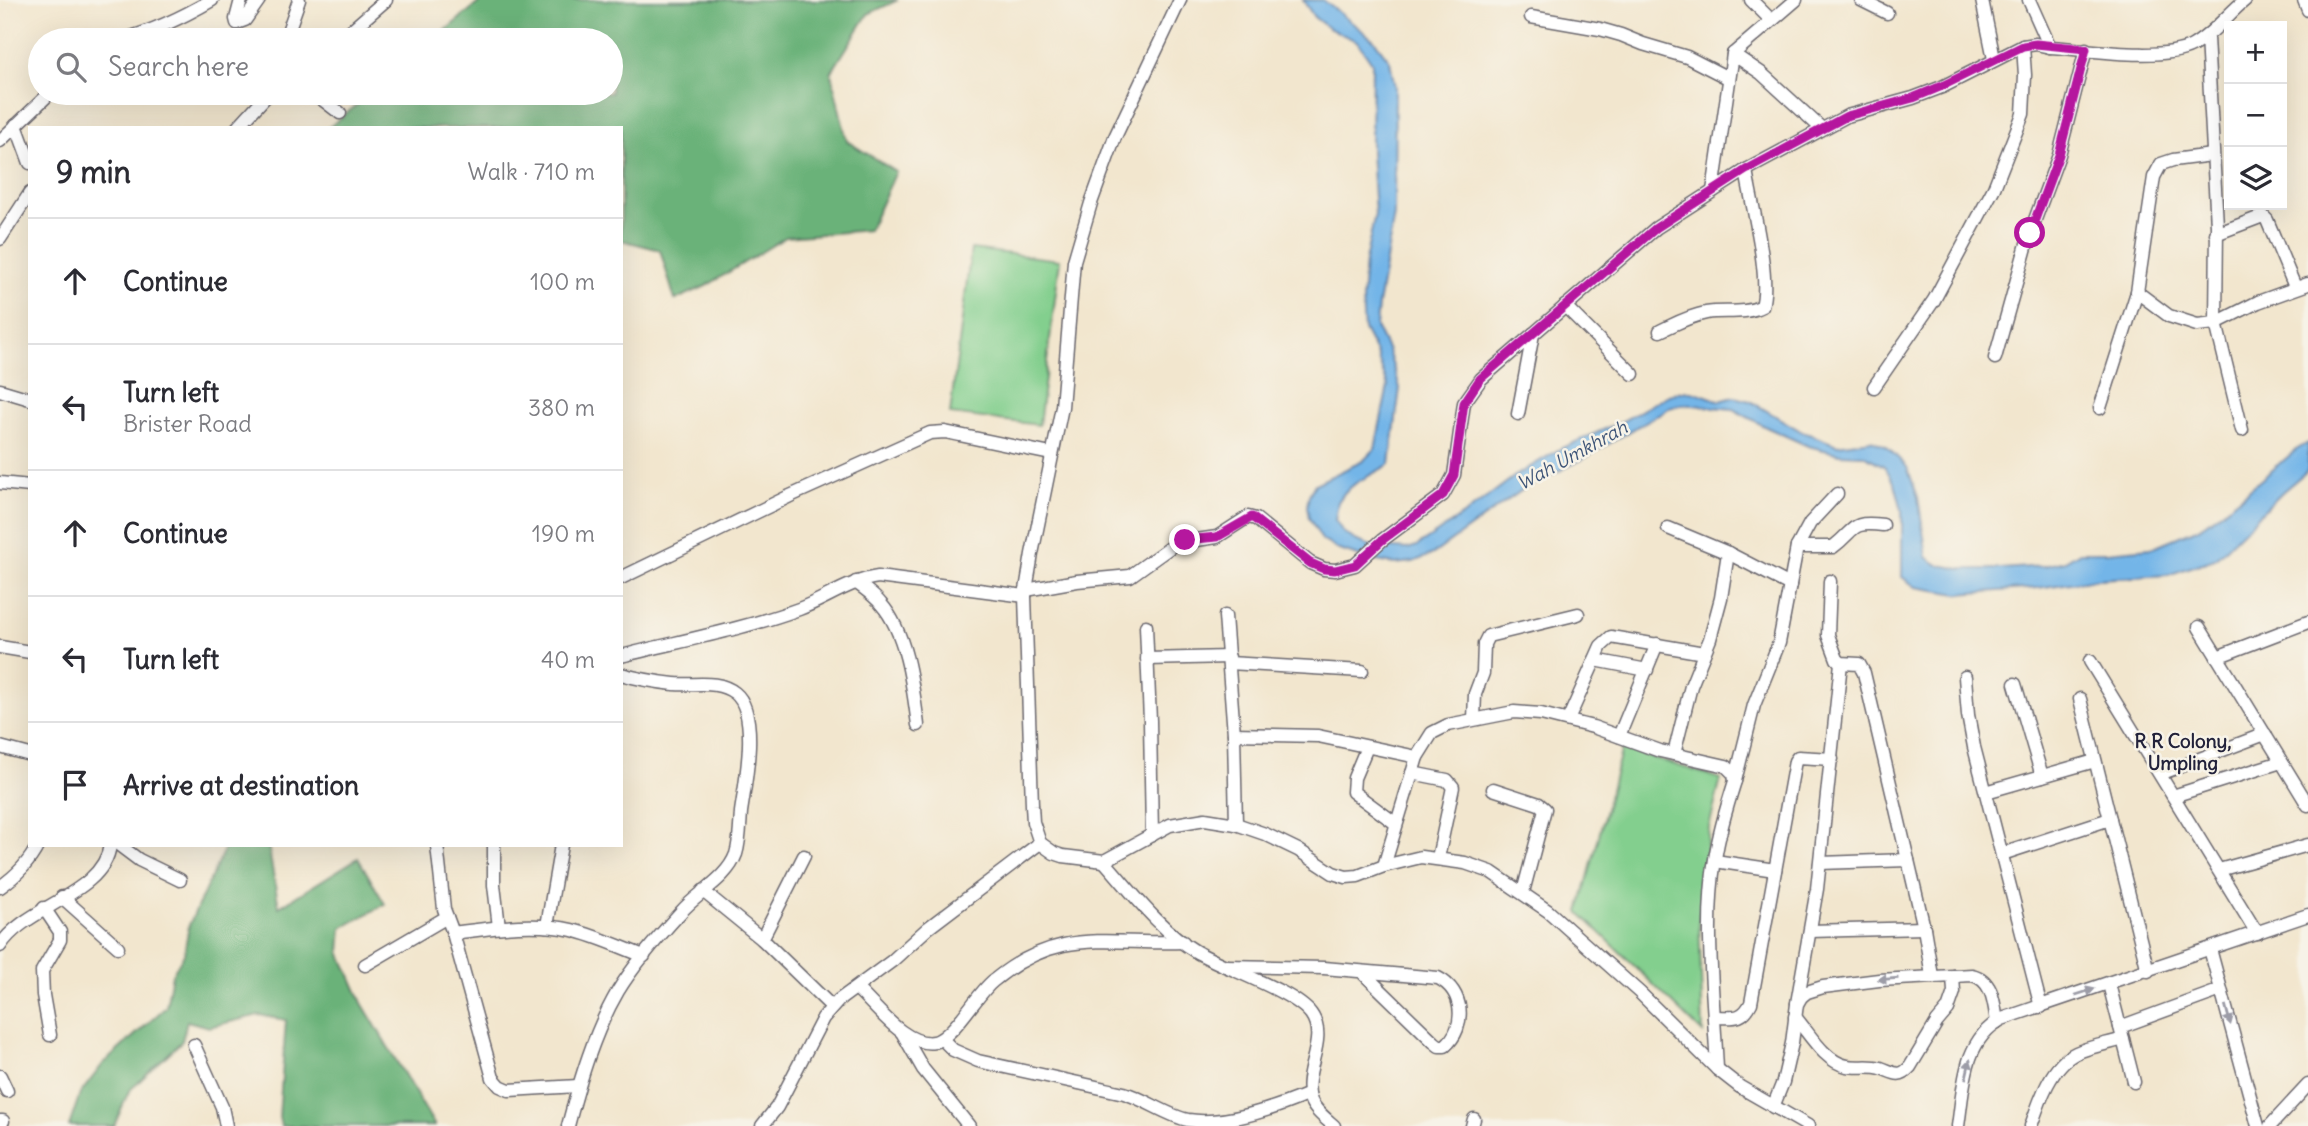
<!DOCTYPE html>
<html lang="en">
<head>
<meta charset="utf-8">
<style>
  :root { --surface:#fff; --page:#f7f7f7; --text:#2b2b33; --muted:#7c7c81; --line:#e1e1e2 }
  body { margin:0; font-family:Delius,sans-serif; background:var(--page); color:var(--text) }
  .controls { position:absolute; right:21px; top:21px; display:grid; overflow:hidden; border-radius:0px; box-shadow:0 7px 28px #0002 }
  .controls button { width:63px; height:63px; display:grid; place-items:center; padding:0; border:0; border-bottom:2px solid var(--line); background:var(--surface); color:var(--text); font:35px sans-serif }
  .stop { position:absolute; width:21px; height:21px; margin:-16px; border:5px solid #b5179e; border-radius:50%; background:#fff }
  .stop.end { background:#b5179e; border-color:#fff; box-shadow:0 2px 7px #0008 }
  .list { margin:0; padding:0; list-style:none }
  h2 { display:flex; justify-content:space-between; align-items:center; height:91px; margin:0; padding:0 28px; font-size:30px }
  h2 small { font-size:23px; font-weight:400; color:var(--muted) }
  .list li { display:grid; grid-template-columns:46px 1fr auto; gap:21px; align-items:center; box-sizing:border-box; height:126px; padding:0 28px; border-top:2px solid var(--line) }
  .list b { display:block; font-size:26px; white-space:nowrap }
  .list p { margin:0; font-size:23px; white-space:nowrap; color:var(--muted) }
  .list em { font-size:23px; font-style:normal; color:var(--muted) }
  .icon { flex:none; width:38px; height:38px; fill:none; stroke:currentColor; stroke-width:2; stroke-linecap:round; stroke-linejoin:round }
  .map { position:relative; flex:none; width:2308px; height:1126px; overflow:hidden }
  .search { position:absolute; background:var(--surface); box-shadow:0 7px 28px #0002; left:28px; top:28px; width:595px; height:77px; display:flex; align-items:center; gap:18px; box-sizing:border-box; padding:0 24px; border-radius:38px; color:var(--muted); font-size:26px }
  .panel { position:absolute; background:var(--surface); box-shadow:0 7px 28px #0002; left:28px; top:126px; width:595px; height:721px; border-radius:0px }
  .map>svg:first-child { display:block }
</style>
</head>
<body>
<div class="map">
<svg width="2308" height="1126" viewBox="0 0 2308 1126">
  <rect width="100%" height="100%" fill="#f7f3e8"/>
  <filter id="ink" filterUnits="userSpaceOnUse"><feTurbulence type="fractalNoise" baseFrequency=".0143" numOctaves="2"/><feDisplacementMap in="SourceGraphic" scale="14" xChannelSelector="R" yChannelSelector="G"/><feConvolveMatrix kernelMatrix="1 2 1 2 8 2 1 2 1" color-interpolation-filters="sRGB"/></filter>
  <filter id="wash" filterUnits="userSpaceOnUse"><feTurbulence type="fractalNoise" baseFrequency=".00686" numOctaves="4" result="noise"/><feDisplacementMap in="SourceGraphic" scale="28" xChannelSelector="R" yChannelSelector="G"/><feGaussianBlur stdDeviation="1.57" result="paint"/><feColorMatrix in="noise" values="0 0 0 0 0 0 0 0 0 0 0 0 0 0 0 0 0 1.4 0 .05"/><feComposite in="paint" operator="in"/></filter>
  <g filter="url(#wash)">
    <rect width="100%" height="100%" fill="#f2e6ce"/>
    <g fill="#83cf8e" stroke="#527864" stroke-width="2">
      <polygon points="971,249 1060,260 1039,425 950,414"/>
      <polygon points="1622,748 1721,779 1709,827 1699,918 1703,1033 1579,912"/>
    </g>
    <g fill="#6ab279" stroke="#466a5a" stroke-width="2">
      <polygon points="482,0 898,0 868,14 831,73 847,141 896,172 869,230 786,237 706,286 675,300 660,250 621,240 621,128 328,128 372,93 611,93 611,40 434,40"/>
      <polygon points="226,845 268,845 279,907 358,858 385,904 342,928 340,952 362,1003 435,1126 281,1126 279,1117 286,1020 259,1015 209,1027 187,1021 182,1041 129,1091 114,1126 69,1126 80,1094 103,1064 166,1007 172,974 184,954 189,925"/>
    </g>
    <polygon fill="#73b5e8" stroke="#4a6c92" stroke-width="2" points="1303,0 1323,0 1374,40 1390,61 1395,87 1394,215 1378,305 1376,327 1388,351 1400,388 1390,464 1356,483 1345,492 1338,502 1335,520 1343,532 1355,540 1371,546 1407,549 1417,546 1469,511 1515,476 1562,448 1619,423 1669,395 1684,391 1698,393 1720,401 1734,397 1750,401 1801,431 1837,445 1871,440 1886,446 1907,467 1918,497 1927,557 1936,564 1961,569 2001,569 2044,566 2065,561 2080,552 2107,552 2151,548 2199,528 2238,499 2296,450 2308,443 2308,470 2282,492 2215,559 2168,575 2097,579 2038,588 1958,594 1916,587 1902,577 1902,510 1895,483 1884,466 1864,455 1840,454 1808,446 1766,427 1733,409 1683,404 1669,408 1583,459 1525,488 1433,554 1413,562 1394,564 1371,560 1339,550 1322,540 1309,518 1307,506 1309,495 1315,484 1363,461 1375,449 1388,386 1376,353 1364,330 1362,299 1365,261 1375,214 1371,151 1372,63 1357,41 1328,28 1314,17"/>
  </g>
  <g filter="url(#ink)">
    <g fill="none" stroke-linecap="round" stroke-linejoin="round">
      <g stroke="#6b676e" stroke-width="15">
        <g id="minor">
          <polyline points="241,0 236,19 237,23 245,20 259,0"/>
          <polyline points="1180,0 1115,137 1091,203 1074,261 1062,407 1032,554 1025,596 1032,805 1033,822 1040,843 1054,853 1063,856 1104,861 1170,825 1205,819 1236,824 1265,834 1298,850 1333,873 1346,877 1358,876 1384,866 1421,857 1465,863 1491,872 1548,911 1640,993 1717,1069 1740,1087 1808,1126"/>
          <polyline points="1751,0 1771,20"/>
          <polyline points="1861,0 1887,13"/>
          <polyline points="1982,0 1994,59"/>
          <polyline points="2029,0 2050,47"/>
          <polyline points="2304,0 2308,10"/>
          <polyline points="1531,17 1600,29 1621,35 1643,44 1687,57 1728,78"/>
          <polyline points="2207,37 2217,226 2216,323 2242,430"/>
          <path d="M 121,40 C 154,31 183,17 212,0"/>
          <polyline points="285,40 299,0"/>
          <polyline points="340,40 386,0"/>
          <polyline points="1733,54 1761,73 1821,128"/>
          <polyline points="314,93 340,113"/>
          <polyline points="16,125 30,163"/>
          <polyline points="237,128 269,93"/>
          <polyline points="0,141 50,93"/>
          <polyline points="1713,191 1733,54 1796,0"/>
          <polyline points="2216,234 2263,216 2267,220 2295,287"/>
          <polyline points="0,239 30,193"/>
          <polyline points="2137,292 2169,316 2197,325 2216,323 2258,302 2308,284"/>
          <polyline points="1565,306 1633,374"/>
          <path d="M 1660,331 C 1675,324 1689,316 1706,313 C 1724,310 1745,315 1762,306 C 1771,277 1751,202 1746,170"/>
          <polyline points="1995,358 2030,233 2059,155 2086,49"/>
          <polyline points="1874,387 1934,300 1994,188 2023,114 2025,75 2023,46"/>
          <polyline points="0,390 30,399"/>
          <polyline points="2100,408 2137,292 2154,177 2161,164 2173,160 2212,155"/>
          <polyline points="1518,414 1533,334"/>
          <polyline points="0,483 30,486"/>
          <polyline points="1668,528 1728,553 1790,585"/>
          <path d="M 1797,547 L 1833,547 C 1857,529 1849,521 1883,525"/>
          <polyline points="621,578 790,496 930,433 945,432 1051,454"/>
          <polyline points="1830,581 1828,635 1837,659 1841,663 1859,664 1864,673 1924,928 1932,976"/>
          <path d="M 856,582 C 864,589 874,595 881,604 C 907,633 913,688 918,725"/>
          <path d="M 1026,590 L 1077,581 L 1130,576 L 1176,543 L 1217,537 L 1248,517 L 1256,519 L 1310,563 L 1324,569 L 1335,570 L 1355,565 L 1381,541 L 1443,495 L 1454,475 L 1464,403 L 1481,379 L 1656,228 L 1746,170 L 1847,116 L 1913,98 L 1942,87 L 2023,46 L 2036,44 L 2050,47 C 2085,49 2162,62 2192,46 C 2212,35 2227,15 2245,0"/>
          <polyline points="1225,616 1234,734 1236,824"/>
          <polyline points="1146,626 1150,721 1152,835"/>
          <polyline points="2199,627 2308,805"/>
          <polyline points="0,647 30,652"/>
          <path d="M 621,656 C 680,641 741,630 799,609 C 826,599 849,581 878,577 L 1025,596"/>
          <polyline points="2217,657 2308,622"/>
          <polyline points="1147,659 1229,657"/>
          <polyline points="1595,660 1647,670"/>
          <polyline points="2090,661 2257,933"/>
          <polyline points="1229,663 1362,671"/>
          <polyline points="1965,677 1968,715 1974,747 2041,1007"/>
          <polyline points="2015,684 2042,776"/>
          <polyline points="2080,699 2148,971"/>
          <polyline points="1474,719 1475,694 1483,673 1484,644 1488,636 1578,614"/>
          <polyline points="1568,720 1601,646 1611,637 1704,653"/>
          <polyline points="1234,734 1318,736 1417,757"/>
          <polyline points="1619,736 1657,644"/>
          <polyline points="0,747 30,755"/>
          <polyline points="1367,747 1354,778 1353,792 1395,823"/>
          <polyline points="1674,754 1691,686 1710,639 1721,598 1728,553"/>
          <polyline points="1412,773 1447,780 1453,787 1438,858"/>
          <polyline points="2160,774 2265,734"/>
          <polyline points="1735,781 1754,705 1779,643 1797,547 1810,523 1837,494"/>
          <polyline points="1493,789 1539,804 1545,809 1523,892"/>
          <polyline points="1986,792 2095,761"/>
          <polyline points="2173,796 2281,762"/>
          <polyline points="119,845 139,860 180,880"/>
          <polyline points="437,845 444,909 453,933 493,1078 500,1086 509,1090 578,1086"/>
          <polyline points="494,845 494,885 499,927"/>
          <polyline points="2002,854 2110,819"/>
          <path d="M 1104,861 C 1132,892 1159,929 1195,951 C 1223,968 1294,991 1311,1014 C 1329,1039 1302,1071 1310,1098 C 1313,1109 1325,1118 1334,1126"/>
          <polyline points="1715,861 1775,870"/>
          <polyline points="1820,863 1908,860"/>
          <path d="M 1384,866 L 1417,757 L 1432,733 L 1448,725 L 1514,712 L 1541,714 L 1593,727 L 1660,751 L 1726,766 L 1734,774 L 1735,781 C 1727,806 1719,833 1715,859 C 1704,925 1714,1002 1717,1069"/>
          <polyline points="2219,870 2308,845"/>
          <path d="M 0,887 C 16,876 29,863 38,845"/>
          <polyline points="703,891 762,939 832,1007"/>
          <polyline points="62,897 118,947"/>
          <polyline points="44,908 60,932 60,940 42,971 43,995 50,1035"/>
          <polyline points="547,926 561,845"/>
          <polyline points="1810,931 1924,928"/>
          <path d="M 453,933 C 492,928 534,921 572,930 C 597,936 620,947 644,956"/>
          <polyline points="762,939 804,856"/>
          <path d="M 0,946 C 25,906 104,894 110,845"/>
          <polyline points="2210,949 2258,1126"/>
          <polyline points="365,965 447,917"/>
          <path d="M 1225,966 L 1324,968 L 1438,978 C 1464,991 1467,1027 1445,1046 L 1439,1046 L 1434,1042 L 1363,973"/>
          <polyline points="2109,984 2134,1082"/>
          <path d="M 857,989 C 876,1006 905,1047 934,1042 C 953,1038 976,995 993,981 C 1060,926 1106,945 1183,942"/>
          <polyline points="1797,1003 1817,889 1841,663"/>
          <path d="M 1714,1017 C 1733,1017 1742,1021 1751,1003 L 1795,761 L 1798,757 L 1832,759"/>
          <path d="M 1795,1017 C 1809,1033 1825,1062 1847,1066 C 1858,1068 1870,1065 1881,1068 C 1893,1072 1899,1079 1910,1067 L 1937,1022 L 1948,1009 L 1954,992 L 1953,976"/>
          <polyline points="2120,1027 2221,990"/>
          <polyline points="903,1034 923,1069 969,1126"/>
          <path d="M 942,1039 L 953,1050 L 978,1061 L 1124,1093 C 1145,1099 1168,1116 1188,1120 C 1224,1126 1276,1108 1309,1094"/>
          <polyline points="194,1045 222,1107 226,1126"/>
          <polyline points="0,1076 7,1091"/>
          <path d="M 1773,1107 L 1783,1082 L 1792,1043 L 1797,1004 L 1801,997 L 1807,992 L 1823,987 L 1879,980 L 1972,975 C 1993,980 1994,1003 1997,1022"/>
          <polyline points="0,1121 3,1121"/>
          <path d="M 568,1126 C 580,1080 594,1032 618,991 C 635,963 659,936 681,912 C 697,893 727,879 736,854 C 740,842 740,825 741,812 C 745,784 760,713 735,693 C 717,679 695,686 674,684 C 656,682 638,679 621,674"/>
          <polyline points="762,1126 777,1107 823,1018 839,1000 892,961 928,928 1040,843"/>
          <polyline points="1472,1126 1474,1119"/>
          <path d="M 1958,1126 C 1964,1087 1963,1040 2002,1019 L 2308,915"/>
          <path d="M 2031,1126 C 2039,1102 2051,1065 2076,1053 C 2091,1046 2108,1044 2123,1039"/>
          <polyline points="2270,1126 2308,1085"/>
        </g>
      </g>
      <use href="#minor" stroke="#fff" stroke-width="12"/>
    </g>
    <defs><path id="oneway-solid" d="M-6-.8H1V-3.2L6.5 0L1 3.2V.8H-6Z" transform="scale(1.75)"/></defs>
    <g fill="#9c9ca7">
      <use href="#oneway-solid" transform="translate(1888 979) rotate(176)"/>
      <use href="#oneway-solid" transform="translate(2085 992) rotate(-18)"/>
      <use href="#oneway-solid" transform="translate(2228 1015) rotate(75)"/>
      <use href="#oneway-solid" transform="translate(1968 1069) rotate(-77)"/>
    </g>
  </g>
  <g fill="none" stroke-linecap="round" stroke-linejoin="round" filter="url(#ink)">
    <polyline stroke="#b5179e" stroke-width="9" points="1185,540 1217,537 1252,517 1310,563 1324,569 1335,570 1355,565 1381,541 1443,495 1454,475 1464,403 1480,379 1656,228 1746,170 1847,116 1913,98 1942,86 2023,46 2036,44 2086,49 2059,155 2030,233"/>
  </g>
  <g text-anchor="middle" stroke-width="5" stroke-linejoin="round" paint-order="stroke">
    <g font-size="19" font-style="italic" fill="#3e5578" stroke="#f7f3e8">
      <text transform="translate(1572 455) rotate(-29)" y="7">Wah Umkhrah</text>
    </g>
    <g font-size="19" font-weight="bold" fill="#22223b" stroke="#f7f3e8">
      <text x="2183" y="748">R R Colony,<tspan x="2183" dy="22">Umpling</tspan></text>
    </g>
  </g>
</svg>
<div class="controls">
<button>+</button>
<button>−</button>
<button><svg class="icon" aria-label="layers" viewBox="0 0 24 24"><path d="M12 4l9 5-9 5-9-5zM3 14l9 5 9-5"/></svg></button>
</div>
<div class="stop" style="left:2030px;top:233px"></div>
<div class="stop end" style="left:1185px;top:540px"></div>
<div class="search"><svg class="icon" aria-label="search" viewBox="0 0 24 24"><circle cx="10" cy="10" r="6"/><path d="M15 15l6 6"/></svg>Search here</div>
<section class="panel">
<h2>9 min<small>Walk · 710 m</small></h2>
<ul class="list">
<li><svg class="icon" aria-label="ahead" viewBox="0 0 24 24"><path d="M12 20V5M6 11l6-6 6 6"/></svg><div><b>Continue</b></div><em>100 m</em></li>
<li><svg class="icon" aria-label="left" viewBox="0 0 24 24"><path d="M17 20v-9H6M10 6l-5 5 5 5"/></svg><div><b>Turn left</b><p>Brister Road</p></div><em>380 m</em></li>
<li><svg class="icon" aria-label="ahead" viewBox="0 0 24 24"><path d="M12 20V5M6 11l6-6 6 6"/></svg><div><b>Continue</b></div><em>190 m</em></li>
<li><svg class="icon" aria-label="left" viewBox="0 0 24 24"><path d="M17 20v-9H6M10 6l-5 5 5 5"/></svg><div><b>Turn left</b></div><em>40 m</em></li>
<li><svg class="icon" aria-label="arrive" viewBox="0 0 24 24"><path d="M6 21V4h12l-3 4 3 4H6"/></svg><div><b>Arrive at destination</b></div></li>
</ul>
</section>
</div>
</body>
</html>
